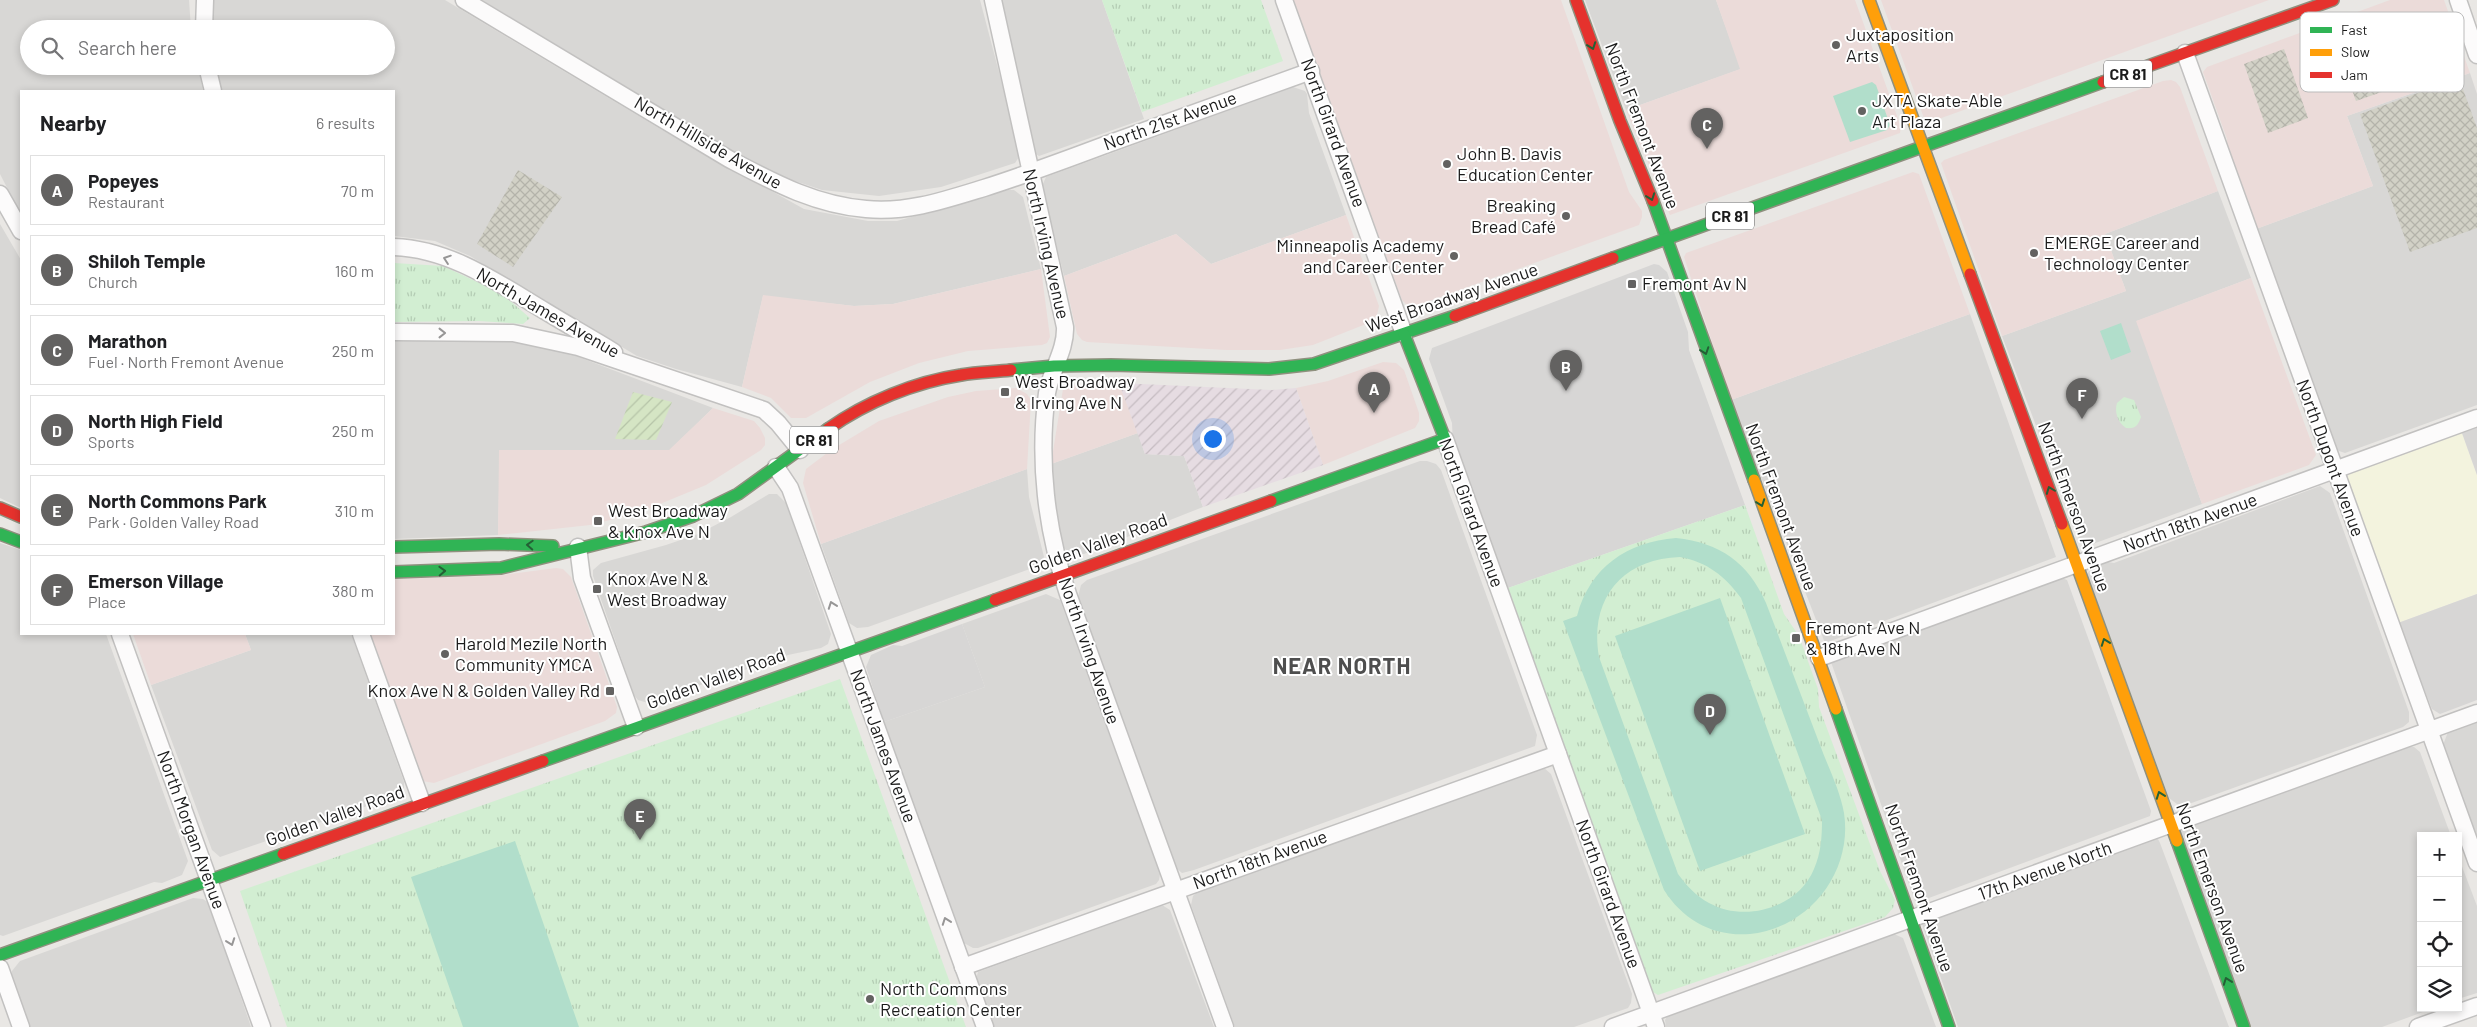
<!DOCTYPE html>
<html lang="en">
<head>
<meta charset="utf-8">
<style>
  :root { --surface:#fff; --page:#f2f2f2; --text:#202124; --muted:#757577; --line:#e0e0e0; --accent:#636261 }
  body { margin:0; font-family:Barlow,sans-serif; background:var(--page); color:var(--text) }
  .controls { position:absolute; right:15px; bottom:15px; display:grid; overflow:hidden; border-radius:0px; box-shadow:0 2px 8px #0003 }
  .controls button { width:45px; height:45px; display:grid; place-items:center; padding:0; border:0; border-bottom:1px solid var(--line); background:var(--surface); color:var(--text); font:25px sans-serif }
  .you { position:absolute; left:1212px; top:438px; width:18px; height:18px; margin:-12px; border:4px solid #fff; border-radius:50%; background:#1a73e8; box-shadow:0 0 0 8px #1a73e833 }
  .badge { display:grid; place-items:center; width:32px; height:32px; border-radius:50%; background:var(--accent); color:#fff; font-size:16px; font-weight:700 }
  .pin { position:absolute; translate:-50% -41px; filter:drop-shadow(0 1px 2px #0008) }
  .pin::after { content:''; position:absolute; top:26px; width:18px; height:15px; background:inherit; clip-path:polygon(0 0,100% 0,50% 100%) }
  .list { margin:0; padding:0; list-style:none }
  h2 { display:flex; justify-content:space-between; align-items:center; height:65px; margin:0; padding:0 20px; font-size:21px }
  h2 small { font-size:16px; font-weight:400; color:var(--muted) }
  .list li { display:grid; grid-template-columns:32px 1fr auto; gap:15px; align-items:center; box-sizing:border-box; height:70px; margin:0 10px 10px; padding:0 10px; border:1px solid var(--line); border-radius:0px }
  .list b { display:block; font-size:19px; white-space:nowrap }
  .list p { margin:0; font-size:16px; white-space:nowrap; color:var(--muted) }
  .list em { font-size:16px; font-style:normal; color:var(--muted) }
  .icon { flex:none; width:28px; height:28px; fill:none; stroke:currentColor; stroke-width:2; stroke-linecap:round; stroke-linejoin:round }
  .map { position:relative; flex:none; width:2477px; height:1027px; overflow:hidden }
  .search { position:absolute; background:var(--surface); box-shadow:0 2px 8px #0003; left:20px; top:20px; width:375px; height:55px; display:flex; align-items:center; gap:12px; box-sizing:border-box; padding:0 18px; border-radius:28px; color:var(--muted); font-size:19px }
  .panel { position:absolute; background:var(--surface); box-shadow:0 2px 8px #0003; left:20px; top:90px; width:375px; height:545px; border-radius:0px }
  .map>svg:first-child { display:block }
</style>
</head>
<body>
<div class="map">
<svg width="2477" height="1027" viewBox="0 0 2477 1027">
  <defs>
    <pattern id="industrial-furrows" width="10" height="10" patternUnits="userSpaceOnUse" patternTransform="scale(1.25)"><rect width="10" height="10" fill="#e6dce2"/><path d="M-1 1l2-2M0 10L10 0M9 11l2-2" fill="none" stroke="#c5bcc1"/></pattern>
    <pattern id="construction-cross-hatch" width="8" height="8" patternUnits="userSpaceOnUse" patternTransform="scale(1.25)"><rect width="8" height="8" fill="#d2d1c6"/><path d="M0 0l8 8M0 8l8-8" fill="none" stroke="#b4b3aa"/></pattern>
    <pattern id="park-tufts" width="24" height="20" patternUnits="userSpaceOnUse" patternTransform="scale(1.25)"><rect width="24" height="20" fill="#d2eed2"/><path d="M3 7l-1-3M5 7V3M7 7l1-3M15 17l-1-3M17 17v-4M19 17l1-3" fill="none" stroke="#b4ccb4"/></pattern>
    <pattern id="garden-furrows" width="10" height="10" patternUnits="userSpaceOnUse" patternTransform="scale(1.25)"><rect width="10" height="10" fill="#d5e5c4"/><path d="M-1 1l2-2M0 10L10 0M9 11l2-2" fill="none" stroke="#b6c4a8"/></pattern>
  </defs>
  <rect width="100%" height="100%" fill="#e9e7e4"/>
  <g fill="#d8d7d5">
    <polygon points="0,0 189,0 191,29 29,29 29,66 198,66 203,91 21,91 21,215 0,174"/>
    <polygon points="205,0 445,0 662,130 804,209 868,221 897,221 1008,190 1014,190 1023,197 1041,269 893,304 854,306 763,296 742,387 676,369 637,356 470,256 435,241 394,236 394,91 220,91 213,66 386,66 386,29 207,29"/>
    <polygon points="482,0 980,0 1020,152 1019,157 1015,163 941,187 879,196 822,190 768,172"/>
    <polygon points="1001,0 1102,0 1144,119 1039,156 1034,153"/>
    <polygon points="1585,0 1716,0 1741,69 1626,110"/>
    <polygon points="2470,73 2477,94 2477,405 2345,453 2339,451 2335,448 2256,229 2373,186 2347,116"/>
    <polygon points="1293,87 1305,91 1307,94 1309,113 1346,215 1211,264 1176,234 1064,276 1042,186 1046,177"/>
    <polygon points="2218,191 2251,278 2137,321 2202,504 2090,545 2081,544 2002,336 2126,291 2105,234"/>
    <polygon points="0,224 21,260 21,508 0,498"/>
    <polygon points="1970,314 2056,557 1825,643 1731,400"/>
    <polygon points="394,340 522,342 568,353 713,408 670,450 500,450 498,535 394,539"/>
    <polygon points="1138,433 1145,454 1184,456 1203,507 1084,554 1072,554 1062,547 1059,539 1051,464"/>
    <polygon points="1420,461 1427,461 1436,464 1441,470 1537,735 1535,746 1194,870 1182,873 1176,868 1078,597 1081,585 1087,580"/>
    <polygon points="1027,469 1029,497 1044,557 1038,566 868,627 857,628 849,623 821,544"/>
    <polygon points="2320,486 2330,493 2409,712 2409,722 2403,727 2186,805 2177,804 2169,798 2087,574 2093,567 2108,562 2114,563"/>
    <polygon points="769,494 777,494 786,503 831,634 828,644 821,648 788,655 648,703 638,700 634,695 593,576 593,570 601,563 666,545 698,534 731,517"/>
    <polygon points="0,543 21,550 21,634 106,634 188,861 182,875 162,883 154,882 3,936 0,935"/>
    <polygon points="2062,578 2067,580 2151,811 2150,816 1918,902 1915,901 1831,662"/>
    <polygon points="1046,594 1060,600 1160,874 1159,880 1156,884 978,948 973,948 964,943 884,722 985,687 962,624"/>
    <polygon points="245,634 351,634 404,782 404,788 399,795 220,857 212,850 151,685 251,650"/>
    <polygon points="2477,721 2477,841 2443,745 2448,732"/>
    <polygon points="2408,747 2414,747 2420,752 2451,836 2421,836 2421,1008 2434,1008 2382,1027 2249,1027 2179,831 2185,826"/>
    <polygon points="1543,767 1551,774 1632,994 1631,1003 1628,1008 1574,1027 1235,1027 1191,905 1193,896 1198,891"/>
    <polygon points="2153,838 2158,839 2160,843 2229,1027 1958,1027 1922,924"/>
    <polygon points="2458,856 2477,906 2477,993 2458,999"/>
    <polygon points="193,898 203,899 209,903 251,1027 29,1027 12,979 12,971 20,961"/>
    <polygon points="1162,905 1170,910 1214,1027 993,1027 976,979 978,972"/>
    <polygon points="1894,934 1903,938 1936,1027 1666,1027 1665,1020 1668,1015"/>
  </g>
  <g fill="#ebdbd9">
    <polygon points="1292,0 1561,0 1629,192 1642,211 1642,217 1639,225 1421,304 1408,306 1402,300"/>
    <polygon points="1716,0 1855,0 1901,127 1900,133 1670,215 1626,110 1740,69"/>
    <polygon points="1881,0 2269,0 1933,121 1925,121"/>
    <polygon points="2390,0 2444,0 2470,73 2347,116 2373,186 2256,229 2227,157 2227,139 2203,72 2207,67"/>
    <polygon points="2171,80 2176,82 2180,87 2218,191 2105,234 2126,291 2002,336 1941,163 1944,160 2163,81"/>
    <polygon points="1913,172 1919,174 1970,314 1731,400 1684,257 1686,253"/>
    <polygon points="1346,215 1379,306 1377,315 1366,324 1313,345 1280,350 1226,350 1087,342 1082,340 1077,334 1064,276 1176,234 1211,264"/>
    <polygon points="1041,269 1050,337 1047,343 1042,345 968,351 919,363 870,382 806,418 791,418 771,398 742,387 763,295 854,306 893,304"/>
    <polygon points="2251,278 2316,455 2309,465 2202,504 2136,321"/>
    <polygon points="1383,362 1396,363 1404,370 1419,413 1419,421 1415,428 1323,465 1296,388 1328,381"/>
    <polygon points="1119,383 1138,433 1051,464 1063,389 1072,385"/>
    <polygon points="1016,388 1027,394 1031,400 1027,469 821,544 803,483 806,469 831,450 879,421 948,397 976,391"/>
    <polygon points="713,408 754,421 760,428 765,438 765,445 761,450 706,485 638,513 590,525 498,535 499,450 669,450"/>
    <polygon points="556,568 563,569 571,577 617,707 616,713 605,721 434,783 422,781 370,634 394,634 394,579 495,576"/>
    <polygon points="133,634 245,634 251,650 151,685"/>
  </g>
  <polygon fill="url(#industrial-furrows)" points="1119,383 1272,390 1296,388 1323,465 1203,507 1184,456 1145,454"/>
  <polygon fill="#f3f3de" points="2462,433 2477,475 2477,594 2398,623 2347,479 2349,474 2355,472"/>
  <g fill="#d7d6d5">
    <polygon points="1654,264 1659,265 1667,272 1688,332 1689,350 1745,505 1505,589 1453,444 1452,423 1429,359 1432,348"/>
    <polygon points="2477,428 2477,475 2462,433"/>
    <polygon points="2477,594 2477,700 2440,714 2432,709 2398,623"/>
    <polygon points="962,624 985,687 884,722 866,667 871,655 893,645 902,646"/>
  </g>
  <g fill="url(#construction-cross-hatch)">
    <polygon points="2371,18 2396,87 2356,101 2331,33"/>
    <polygon points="2284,49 2308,118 2268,133 2244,64"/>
    <polygon points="2459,78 2477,128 2477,228 2410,252 2360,114"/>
    <polygon points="518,170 562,197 513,267 477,244"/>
  </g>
  <g fill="url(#park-tufts)">
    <polygon points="1102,0 1261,0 1283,61 1142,112"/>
    <polygon points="394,263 443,266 501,293 530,318 523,324 479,321 394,322"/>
    <path d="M 2124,397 L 2134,400 L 2141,417 C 2138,425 2136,429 2126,428 C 2118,423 2114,412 2117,403 Z"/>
    <polygon points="1745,505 1784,614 1799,636 1818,689 1819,707 1880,871 1895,900 1893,908 1885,917 1658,995 1648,989 1505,589"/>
    <polygon points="840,679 966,1027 287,1027 240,891"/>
  </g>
  <polygon fill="url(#garden-furrows)" points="633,392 672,402 656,440 615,439"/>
  <g fill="#b1decb" fill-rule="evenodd">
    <polygon points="1872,82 1876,85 1890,125 1887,130 1850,142 1833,96"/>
    <polygon points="2121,323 2131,352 2111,360 2100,331"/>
    <path d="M 1676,538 C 1720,543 1748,562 1766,603 C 1784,650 1802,698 1820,745 C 1828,767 1840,790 1844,813 C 1853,872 1809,928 1750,934 C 1713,937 1683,920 1664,890 L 1563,621 L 1577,616 C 1590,567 1627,542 1676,538 ZM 1680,557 C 1707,562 1725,576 1741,598 L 1822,820 C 1822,837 1821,853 1814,869 C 1798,908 1745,923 1709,903 C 1696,896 1686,885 1678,874 L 1599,657 C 1589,600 1621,559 1680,557 Z"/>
    <polygon points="1720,598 1805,834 1700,871 1615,636"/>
    <polygon points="515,841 579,1027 463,1027 411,877"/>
  </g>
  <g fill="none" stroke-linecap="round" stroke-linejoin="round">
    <g stroke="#c2c1c0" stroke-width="19">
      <g id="street">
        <path d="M 464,0 L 729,159 C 773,182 815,205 866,209 C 907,213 945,200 984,188 C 1025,175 1065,160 1105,145 C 1173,120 1242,96 1311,71"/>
        <path d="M 993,0 L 1065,327 C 1066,350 1051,370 1047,393 C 1038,460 1046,530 1068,594 L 1225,1027"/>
        <polyline points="1284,0 1404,334"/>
        <polyline points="2458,0 2477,55"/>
        <polyline points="204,29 205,0"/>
        <polyline points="2185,53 2477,863"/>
        <polyline points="207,66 213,91"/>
        <polyline points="0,194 21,231"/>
        <path d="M 394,247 C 451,249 498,283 545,311 C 568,325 591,338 614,352"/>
        <polyline points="394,332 513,333 578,347 764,410 778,423 800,450"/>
        <polyline points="1445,439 1656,1027"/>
        <polyline points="776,467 790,488 985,1027"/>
        <polyline points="578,547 582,578 636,727"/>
        <polyline points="120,634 262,1027"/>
        <polyline points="361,634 422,803"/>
        <polyline points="1819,658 2477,418"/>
        <polyline points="963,967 1558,754"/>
        <polyline points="0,968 21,1027"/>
        <polyline points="1613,1027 2477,713"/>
        <polyline points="2418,1027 2477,1006"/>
      </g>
    </g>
    <g stroke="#8f907e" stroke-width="14">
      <g id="fast">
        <polyline points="1653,201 1754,480"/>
        <polyline points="1613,258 2103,82"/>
        <polyline points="1011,370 1054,366 1111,365 1269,369 1314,364 1455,316"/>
        <polyline points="1271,501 1445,439 1404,334"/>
        <polyline points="0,534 21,542"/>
        <polyline points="394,547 499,544 553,546"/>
        <polyline points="394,572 501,568 646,532 693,516 738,494 828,429"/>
        <polyline points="1836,709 1949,1027"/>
        <polyline points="543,761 995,600"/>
        <polyline points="2177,841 2244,1027"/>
        <polyline points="0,955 283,854"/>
      </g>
    </g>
    <g stroke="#8f907e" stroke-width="14">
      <g id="slow">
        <polyline points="1869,0 1970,274"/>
        <polyline points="1754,480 1836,709"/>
        <polyline points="2062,524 2177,841"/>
      </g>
    </g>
    <g stroke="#8f907e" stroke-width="14">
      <g id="jam">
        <polyline points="1576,0 1620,121 1653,201"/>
        <polyline points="2103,82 2333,0"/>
        <polyline points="1970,274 2062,524"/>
        <polyline points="1455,316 1613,258"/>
        <path d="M 828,429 C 866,402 915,382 961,375 C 977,372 994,372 1011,370"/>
        <polyline points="0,508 21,517"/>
        <polyline points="995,600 1271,501"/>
        <polyline points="283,854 543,761"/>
      </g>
    </g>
    <use href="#street" stroke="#fcfbfb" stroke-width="16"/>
    <use href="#fast" stroke="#30b455" stroke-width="11"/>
    <use href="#slow" stroke="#ff9f0a" stroke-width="11"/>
    <use href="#jam" stroke="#e5322d" stroke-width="11"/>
  </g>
  <defs><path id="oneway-chevron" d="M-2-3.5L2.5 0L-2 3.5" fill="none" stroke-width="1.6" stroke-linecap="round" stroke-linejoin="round" transform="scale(1.25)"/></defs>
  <g stroke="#246035">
    <use href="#oneway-chevron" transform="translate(1592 46) rotate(70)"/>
    <use href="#oneway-chevron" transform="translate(1651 197) rotate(70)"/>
    <use href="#oneway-chevron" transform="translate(1705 351) rotate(71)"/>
    <use href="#oneway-chevron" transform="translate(2050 490) rotate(-111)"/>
    <use href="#oneway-chevron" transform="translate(1761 503) rotate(70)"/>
    <use href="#oneway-chevron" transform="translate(530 545) rotate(-177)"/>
    <use href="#oneway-chevron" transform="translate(442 571) rotate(-2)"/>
    <use href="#oneway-chevron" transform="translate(2105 642) rotate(-110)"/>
    <use href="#oneway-chevron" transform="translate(2160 795) rotate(-110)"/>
    <use href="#oneway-chevron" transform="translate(2227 981) rotate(-110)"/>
  </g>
  <g stroke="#979696">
    <use href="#oneway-chevron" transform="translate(447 259) rotate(-161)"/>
    <use href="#oneway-chevron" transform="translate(442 333)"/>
    <use href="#oneway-chevron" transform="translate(832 605) rotate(-110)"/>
    <use href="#oneway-chevron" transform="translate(946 921) rotate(-110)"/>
    <use href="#oneway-chevron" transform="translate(231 942) rotate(70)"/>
  </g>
  <g fill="#636261" stroke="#fff" stroke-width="2">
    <circle cx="1836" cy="45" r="5"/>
    <circle cx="1862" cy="111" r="5"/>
    <circle cx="1447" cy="164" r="5"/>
    <circle cx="1566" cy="216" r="5"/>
    <circle cx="2034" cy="253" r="5"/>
    <circle cx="1454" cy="256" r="5"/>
    <rect x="1627" y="279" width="10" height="10" rx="2.5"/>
    <rect x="1000" y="387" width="10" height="10" rx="2.5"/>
    <rect x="593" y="516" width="10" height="10" rx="2.5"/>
    <rect x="592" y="584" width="10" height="10" rx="2.5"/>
    <rect x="1791" y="633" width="10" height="10" rx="2.5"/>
    <circle cx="445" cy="654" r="5"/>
    <rect x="605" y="686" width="10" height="10" rx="2.5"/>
    <circle cx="870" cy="999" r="5"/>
  </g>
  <g text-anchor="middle" stroke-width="4" stroke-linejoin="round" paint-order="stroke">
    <g fill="#fff" stroke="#5f5f5f" stroke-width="1">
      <rect x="2104" y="60.5" width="48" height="27" rx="4"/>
      <rect x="1706" y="202.5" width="48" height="27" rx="4"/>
      <rect x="790" y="426.5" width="48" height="27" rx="4"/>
    </g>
    <g font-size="16" font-weight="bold" fill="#1b1b1b">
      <text x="2128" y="80">CR 81</text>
      <text x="1730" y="222">CR 81</text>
      <text x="814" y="446">CR 81</text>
    </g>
    <g font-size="18" fill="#1b1b1b" stroke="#fff" text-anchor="start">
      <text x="1846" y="41">Juxtaposition<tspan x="1846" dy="21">Arts</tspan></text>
      <text x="1872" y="107">JXTA Skate-Able<tspan x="1872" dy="21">Art Plaza</tspan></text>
      <text x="1457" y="160">John B. Davis<tspan x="1457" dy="21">Education Center</tspan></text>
      <text x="1556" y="212" text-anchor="end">Breaking<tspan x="1556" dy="21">Bread Café</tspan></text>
      <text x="2044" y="249">EMERGE Career and<tspan x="2044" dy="21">Technology Center</tspan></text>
      <text x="1444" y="252" text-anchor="end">Minneapolis Academy<tspan x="1444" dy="21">and Career Center</tspan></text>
      <text x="1642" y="290">Fremont Av N</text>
      <text x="1015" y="388">West Broadway<tspan x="1015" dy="21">&amp; Irving Ave N</tspan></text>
      <text x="608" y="517">West Broadway<tspan x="608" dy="21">&amp; Knox Ave N</tspan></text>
      <text x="607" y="585">Knox Ave N &amp;<tspan x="607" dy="21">West Broadway</tspan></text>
      <text x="1806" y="634">Fremont Ave N<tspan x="1806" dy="21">&amp; 18th Ave N</tspan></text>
      <text x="455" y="650">Harold Mezile North<tspan x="455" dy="21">Community YMCA</tspan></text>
      <text x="600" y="697" text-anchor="end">Knox Ave N &amp; Golden Valley Rd</text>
      <text x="880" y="995">North Commons<tspan x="880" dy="21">Recreation Center</tspan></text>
    </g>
    <g font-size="18" fill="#1b1b1b" stroke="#fff">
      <text transform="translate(1170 121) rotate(-20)" y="6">North 21st Avenue</text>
      <text transform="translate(1642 126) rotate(69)" y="6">North Fremont Avenue</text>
      <text transform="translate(1333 133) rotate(70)" y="6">North Girard Avenue</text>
      <text transform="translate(708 143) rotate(30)" y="6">North Hillside Avenue</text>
      <text transform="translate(1046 244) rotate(77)" y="6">North Irving Avenue</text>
      <text transform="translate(1452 298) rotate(-19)" y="6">West Broadway Avenue</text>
      <text transform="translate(548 313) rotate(30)" y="6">North James Avenue</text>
      <text transform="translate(2330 458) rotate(70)" y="6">North Dupont Avenue</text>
      <text transform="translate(1781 507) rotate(70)" y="6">North Fremont Avenue</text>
      <text transform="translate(2074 507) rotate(70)" y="6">North Emerson Avenue</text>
      <text transform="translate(1471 513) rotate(70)" y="6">North Girard Avenue</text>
      <text transform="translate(2190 523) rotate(-20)" y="6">North 18th Avenue</text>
      <text transform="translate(1098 544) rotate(-20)" y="6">Golden Valley Road</text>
      <text transform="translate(1089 651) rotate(71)" y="6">North Irving Avenue</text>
      <text transform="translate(716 679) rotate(-20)" y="6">Golden Valley Road</text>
      <text transform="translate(883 746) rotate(70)" y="6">North James Avenue</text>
      <text transform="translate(335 816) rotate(-20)" y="6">Golden Valley Road</text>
      <text transform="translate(191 830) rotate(70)" y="6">North Morgan Avenue</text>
      <text transform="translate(1260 860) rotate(-20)" y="6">North 18th Avenue</text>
      <text transform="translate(2045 871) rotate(-20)" y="6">17th Avenue North</text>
      <text transform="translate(1919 888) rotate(71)" y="6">North Fremont Avenue</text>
      <text transform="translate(2212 888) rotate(70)" y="6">North Emerson Avenue</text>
      <text transform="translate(1608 894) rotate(70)" y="6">North Girard Avenue</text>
    </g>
    <g font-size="22" font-weight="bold" letter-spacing="1" fill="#4e4e4e" stroke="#fff">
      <text x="1342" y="674">NEAR NORTH</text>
    </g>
  </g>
  <rect x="2300" y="12" width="164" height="80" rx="8" fill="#fff" stroke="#bbb" stroke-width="1"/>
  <rect x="2310" y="27" width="22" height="6" fill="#30b455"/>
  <rect x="2310" y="49" width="22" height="7" fill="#ff9f0a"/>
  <rect x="2310" y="72" width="22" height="6" fill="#e5322d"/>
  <g font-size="14" fill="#1b1b1b">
    <text x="2341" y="35">Fast</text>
    <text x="2341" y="57">Slow</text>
    <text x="2341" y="80">Jam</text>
  </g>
</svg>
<div class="controls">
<button>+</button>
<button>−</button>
<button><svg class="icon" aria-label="locate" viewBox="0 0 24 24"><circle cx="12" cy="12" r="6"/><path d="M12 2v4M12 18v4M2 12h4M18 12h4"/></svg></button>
<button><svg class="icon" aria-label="layers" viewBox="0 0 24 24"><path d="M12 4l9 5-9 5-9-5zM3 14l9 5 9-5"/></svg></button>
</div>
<div class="you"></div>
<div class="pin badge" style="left:1374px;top:413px">A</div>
<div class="pin badge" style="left:1566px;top:391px">B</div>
<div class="pin badge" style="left:1707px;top:149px">C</div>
<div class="pin badge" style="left:1710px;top:735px">D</div>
<div class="pin badge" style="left:640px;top:840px">E</div>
<div class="pin badge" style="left:2082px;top:419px">F</div>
<div class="search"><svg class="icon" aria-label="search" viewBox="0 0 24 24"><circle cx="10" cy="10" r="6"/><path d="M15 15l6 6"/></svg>Search here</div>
<section class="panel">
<h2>Nearby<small>6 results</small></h2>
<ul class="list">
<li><span class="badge">A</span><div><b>Popeyes</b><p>Restaurant</p></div><em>70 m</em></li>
<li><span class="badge">B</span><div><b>Shiloh Temple</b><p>Church</p></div><em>160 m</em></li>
<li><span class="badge">C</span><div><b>Marathon</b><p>Fuel · North Fremont Avenue</p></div><em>250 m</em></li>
<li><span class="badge">D</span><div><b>North High Field</b><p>Sports</p></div><em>250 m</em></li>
<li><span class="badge">E</span><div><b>North Commons Park</b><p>Park · Golden Valley Road</p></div><em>310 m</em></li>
<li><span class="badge">F</span><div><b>Emerson Village</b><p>Place</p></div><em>380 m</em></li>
</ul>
</section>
</div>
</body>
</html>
